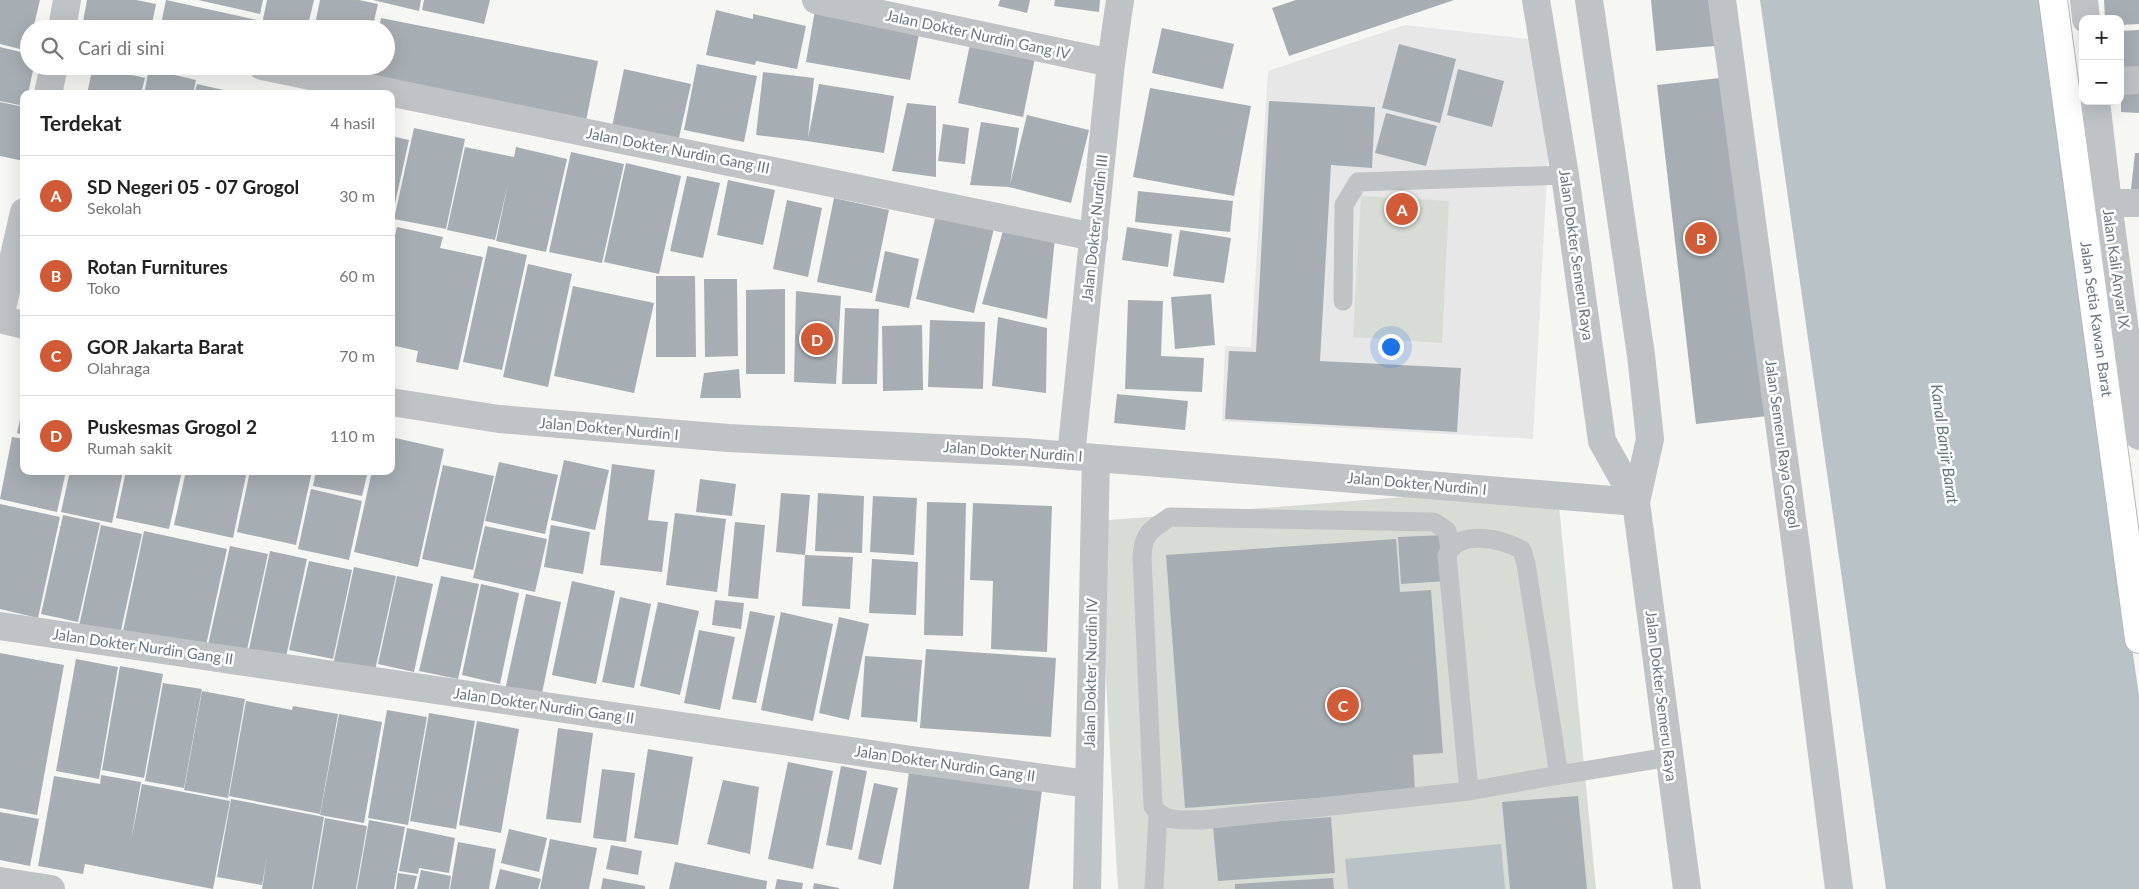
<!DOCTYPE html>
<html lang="id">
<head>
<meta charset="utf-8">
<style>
  :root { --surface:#fff; --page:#f2f2f2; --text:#222; --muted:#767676; --line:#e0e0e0; --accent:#d15a37 }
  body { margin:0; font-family:Lato,sans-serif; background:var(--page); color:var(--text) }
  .controls { position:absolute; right:15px; top:15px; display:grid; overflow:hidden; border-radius:10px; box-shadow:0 5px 20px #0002 }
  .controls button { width:45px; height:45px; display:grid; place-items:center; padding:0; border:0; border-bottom:1px solid var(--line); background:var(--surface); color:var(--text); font:25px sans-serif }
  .you { position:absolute; left:1390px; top:346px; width:18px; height:18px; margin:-12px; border:4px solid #fff; border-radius:50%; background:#1a73e8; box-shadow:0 0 0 8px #1a73e833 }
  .badge { display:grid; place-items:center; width:32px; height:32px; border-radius:50%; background:var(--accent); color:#fff; font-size:16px; font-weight:700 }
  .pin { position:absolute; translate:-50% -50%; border:2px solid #fff; box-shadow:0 1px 5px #0006 }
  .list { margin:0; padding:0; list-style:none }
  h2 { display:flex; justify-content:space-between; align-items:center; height:65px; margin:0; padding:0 20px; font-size:21px }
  h2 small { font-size:16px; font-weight:400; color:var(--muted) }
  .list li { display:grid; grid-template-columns:32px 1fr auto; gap:15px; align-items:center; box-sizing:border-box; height:80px; padding:0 20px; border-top:1px solid var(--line) }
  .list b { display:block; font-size:19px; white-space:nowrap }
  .list p { margin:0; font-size:16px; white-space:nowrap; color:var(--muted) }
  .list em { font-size:16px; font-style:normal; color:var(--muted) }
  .icon { flex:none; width:28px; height:28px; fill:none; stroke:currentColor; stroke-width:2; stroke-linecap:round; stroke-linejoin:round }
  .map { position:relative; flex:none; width:2139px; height:889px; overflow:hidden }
  .search { position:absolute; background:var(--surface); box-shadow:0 5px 20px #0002; left:20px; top:20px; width:375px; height:55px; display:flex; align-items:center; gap:12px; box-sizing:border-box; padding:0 18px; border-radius:28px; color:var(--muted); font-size:19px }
  .panel { position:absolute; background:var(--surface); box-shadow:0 5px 20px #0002; left:20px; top:90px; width:375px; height:385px; border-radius:10px }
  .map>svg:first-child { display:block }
</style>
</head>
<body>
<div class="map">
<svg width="2139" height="889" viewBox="0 0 2139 889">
  <rect width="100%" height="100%" fill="#f6f6f3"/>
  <polygon fill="#e6e7e6" points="1405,25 1554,42 1533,439 1222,421 1225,346 1251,347 1268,71"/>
  <g fill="#d7dcd4">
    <polygon points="1361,196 1449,201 1442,343 1353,337"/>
    <polygon points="1557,485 1596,889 1118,889 1097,521"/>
  </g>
  <g fill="#b9c2c6">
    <polygon points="1760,0 2039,0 2139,696 2139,889 1886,889"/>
    <polygon points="1501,844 1505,889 1348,889 1345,859"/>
  </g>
  <g fill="#a7aeb3">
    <polygon points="0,0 40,0 33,29 29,29 28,51 0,44"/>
    <polygon points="87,0 136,0 156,4 151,29 112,29 83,22"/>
    <polygon points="166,0 257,20 255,29 160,29"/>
    <polygon points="198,0 263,0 260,14"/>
    <polygon points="267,0 314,0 307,29 261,29"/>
    <polygon points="320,0 359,0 378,4 372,29 314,29"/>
    <polygon points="373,0 421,0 419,11"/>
    <polygon points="424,0 490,0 484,24 422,10"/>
    <polygon points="1000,0 1030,0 1027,13 998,6"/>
    <polygon points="1055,0 1100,0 1099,12 1054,6"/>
    <polygon points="1296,0 1454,0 1289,56 1272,8"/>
    <polygon points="1651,0 1710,0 1715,46 1656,51"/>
    <polygon points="2104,0 2139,0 2139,24 2120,25 2120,19 2105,19"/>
    <polygon points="716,10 753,19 753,14 806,26 797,69 756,61 755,65 706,55"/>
    <polygon points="815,10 920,29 910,80 806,62"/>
    <polygon points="381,18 598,61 586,121 370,78 372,66 386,66 386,29 379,29"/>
    <polygon points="1162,28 1234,44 1223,89 1152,73"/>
    <polygon points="2139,30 2139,70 2120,71 2120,31"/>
    <polygon points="970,44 1035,58 1023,117 958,103"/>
    <polygon points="1399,44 1456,59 1440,123 1382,108"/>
    <polygon points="0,47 29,54 29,66 34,66 28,94 24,94 24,106 0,101"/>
    <polygon points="697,64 757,76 744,142 684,130"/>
    <polygon points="93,66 145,78 141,94 87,94"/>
    <polygon points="319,66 364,66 362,77"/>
    <polygon points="149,69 196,80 193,94 144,94"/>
    <polygon points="624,69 691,84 678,142 612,127"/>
    <polygon points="1458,69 1504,81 1492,127 1447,115"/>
    <polygon points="763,72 814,78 808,138 819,84 894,96 884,153 807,141 756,135"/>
    <polygon points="1729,77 1768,416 1696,424 1657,85"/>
    <polygon points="197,84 237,93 237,94 194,94"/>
    <polygon points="1150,88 1251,106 1234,196 1133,177"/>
    <polygon points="2121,90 2139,91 2139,113 2121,112"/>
    <polygon points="1269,101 1375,107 1372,168 1331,165 1320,361 1461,368 1457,432 1225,419 1229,351 1256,352"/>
    <polygon points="0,102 24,107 24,161 0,156"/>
    <polygon points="907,103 936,106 936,177 892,171"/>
    <polygon points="1386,113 1437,126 1426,166 1375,153"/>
    <polygon points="1027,115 1089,130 1071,203 1009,187 970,185 981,122 1019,128 1010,184"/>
    <polygon points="943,124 969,128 965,164 938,161"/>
    <polygon points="414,128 465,139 446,229 394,219"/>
    <polygon points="391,136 409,140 392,217 391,217"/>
    <polygon points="465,147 514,157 516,147 567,159 546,252 496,241 508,184 495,240 447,230"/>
    <polygon points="571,152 624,164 602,263 549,252"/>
    <polygon points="2135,153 2139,153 2139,190 2131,189"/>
    <polygon points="626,163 681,176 659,274 604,262"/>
    <polygon points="687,176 720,183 703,258 670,251"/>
    <polygon points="728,180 775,190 763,245 717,235"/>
    <polygon points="1138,191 1233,201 1230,232 1135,222"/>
    <polygon points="834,198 889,210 872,293 817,282"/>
    <polygon points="787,200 822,208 808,277 773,269"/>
    <polygon points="936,214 994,228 974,313 916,299"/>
    <polygon points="1005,224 1055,237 1047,319 982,304"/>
    <polygon points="391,227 395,228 392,243 391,243"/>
    <polygon points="397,227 443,237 440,248 483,257 458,370 416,362 418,351 391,345 391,252"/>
    <polygon points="1127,227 1172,234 1168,267 1122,260"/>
    <polygon points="1180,230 1231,238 1224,283 1173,276"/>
    <polygon points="488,246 527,255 502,370 463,362"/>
    <polygon points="885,251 919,259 909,308 875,301"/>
    <polygon points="528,264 572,274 548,387 503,377"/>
    <polygon points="656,276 695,276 696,357 656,357"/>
    <polygon points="704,279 737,279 738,356 705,357"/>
    <polygon points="573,286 654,303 634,393 554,376"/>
    <polygon points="785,289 785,374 746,374 746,290"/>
    <polygon points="796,291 841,296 836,384 794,382"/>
    <polygon points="1211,294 1215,345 1175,349 1171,297"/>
    <polygon points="1128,300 1163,301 1161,356 1204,358 1202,392 1125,389"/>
    <polygon points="845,308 879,309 877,384 842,384"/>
    <polygon points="998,317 1047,328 1046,393 992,386"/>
    <polygon points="930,320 985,322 983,389 928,387"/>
    <polygon points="922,325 923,390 883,391 882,326"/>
    <polygon points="739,369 741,398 700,398 704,373"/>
    <polygon points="1117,394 1188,401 1185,430 1114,423"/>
    <polygon points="23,406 24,406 24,435 17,433"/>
    <polygon points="12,437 24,439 24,471 66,471 57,512 0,499"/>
    <polygon points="391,437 444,449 418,567 354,552 372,471 391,471"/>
    <polygon points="564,460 609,470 595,530 551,520"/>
    <polygon points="499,462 558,475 545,534 485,521"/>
    <polygon points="612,464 655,470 648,520 668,522 662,572 600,565"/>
    <polygon points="443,465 494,476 473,570 422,559"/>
    <polygon points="70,471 123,471 112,523 61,512"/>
    <polygon points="126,471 182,471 169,529 116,518"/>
    <polygon points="186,471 247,471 233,538 174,525"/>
    <polygon points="250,471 312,471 296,545 237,532"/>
    <polygon points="316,471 368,471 362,496 313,486"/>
    <polygon points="700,479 736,484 732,516 696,512"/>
    <polygon points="311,489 362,501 349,560 298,549"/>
    <polygon points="781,493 810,495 805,555 776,552"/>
    <polygon points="818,493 864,496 862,553 815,551"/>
    <polygon points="873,496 917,498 914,555 870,552"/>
    <polygon points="927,502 966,503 963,636 924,635"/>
    <polygon points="973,503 1052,506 1047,652 991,649 993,581 970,580"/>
    <polygon points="0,504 60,517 38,618 0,609"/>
    <polygon points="675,513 726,519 717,592 666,585"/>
    <polygon points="63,515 100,523 78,622 41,614"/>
    <polygon points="735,522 765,525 758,599 728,596"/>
    <polygon points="101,525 142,534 120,635 79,626"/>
    <polygon points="551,525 590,532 583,574 544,567"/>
    <polygon points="485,526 547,539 535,592 473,578"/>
    <polygon points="144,531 227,549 205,650 123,631"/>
    <polygon points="1445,535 1447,581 1401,584 1398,537"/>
    <polygon points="1396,539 1400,592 1431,590 1443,753 1413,755 1415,791 1185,808 1166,555"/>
    <polygon points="230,546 268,554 246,654 208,645"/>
    <polygon points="270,551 307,559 286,657 249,649"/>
    <polygon points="805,555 853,557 850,609 802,606"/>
    <polygon points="872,559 918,562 916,615 869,613"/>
    <polygon points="309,561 352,570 333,659 289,650"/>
    <polygon points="354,567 396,576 374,675 333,665"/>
    <polygon points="397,576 433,584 414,672 378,664"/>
    <polygon points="441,576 479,584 458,679 419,671"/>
    <polygon points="572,581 615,591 596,684 552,675"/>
    <polygon points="481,584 519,593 500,684 462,675"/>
    <polygon points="526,594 561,602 541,698 505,690"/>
    <polygon points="620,597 651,604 634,688 602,682"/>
    <polygon points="715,600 744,603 741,629 712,625"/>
    <polygon points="658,602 699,611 680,695 640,686"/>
    <polygon points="750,611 775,616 756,703 732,699"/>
    <polygon points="781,612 833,624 813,721 761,710"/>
    <polygon points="839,617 869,624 849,720 819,713"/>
    <polygon points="699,630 735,637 720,710 684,703"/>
    <polygon points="926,649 1056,658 1051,737 920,728"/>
    <polygon points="0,653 64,665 37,815 0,808"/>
    <polygon points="865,656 922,660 917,722 861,717"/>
    <polygon points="76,659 118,667 99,779 56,771"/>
    <polygon points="120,666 163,674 144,778 102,770"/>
    <polygon points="163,683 202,689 184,788 145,781"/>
    <polygon points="202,691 245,699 228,798 184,790"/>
    <polygon points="246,701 292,710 293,706 338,714 320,814 229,796"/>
    <polygon points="387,710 427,717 408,825 368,818"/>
    <polygon points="429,713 475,721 456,829 410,821"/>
    <polygon points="339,714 382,722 364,823 320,815"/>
    <polygon points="477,721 519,729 501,833 459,825"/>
    <polygon points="558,728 593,733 581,823 546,819"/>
    <polygon points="648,749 693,757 678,845 634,838"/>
    <polygon points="788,762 833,771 813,869 768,859"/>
    <polygon points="841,766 867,771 852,850 826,845"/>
    <polygon points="602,769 635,773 626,842 593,838"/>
    <polygon points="909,772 1042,790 1029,889 893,889"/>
    <polygon points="101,775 141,782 131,841 142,784 230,801 213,889 85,864 83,874 38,866 54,776 100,784"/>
    <polygon points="723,780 759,787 750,854 707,844"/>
    <polygon points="874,783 898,788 881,865 858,859"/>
    <polygon points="1578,796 1587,889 1510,889 1502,802"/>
    <polygon points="231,799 324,817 312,889 262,889 267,856 262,885 217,877"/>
    <polygon points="0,812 39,819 30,866 0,860"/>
    <polygon points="1331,817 1335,873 1218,881 1213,826"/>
    <polygon points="325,818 367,826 356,889 313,889"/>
    <polygon points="369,820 405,827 394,889 357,889"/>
    <polygon points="407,828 455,838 449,873 419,868 418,874 399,871"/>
    <polygon points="509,829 547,838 539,872 501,863"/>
    <polygon points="550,839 597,848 589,889 540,889"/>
    <polygon points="458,842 496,849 489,889 450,889"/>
    <polygon points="611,845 642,851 638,875 606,869"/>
    <polygon points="675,862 767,881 766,889 669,889"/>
    <polygon points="500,869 541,879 538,889 495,889"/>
    <polygon points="421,870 451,876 449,889 417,889"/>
    <polygon points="398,873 417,876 414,889 396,889"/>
    <polygon points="603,878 645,886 645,889 601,889"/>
    <polygon points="1333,878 1334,889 1235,889 1235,884"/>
    <polygon points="777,879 803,883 802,889 775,889"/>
    <polygon points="814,883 839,888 839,889 813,889"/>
  </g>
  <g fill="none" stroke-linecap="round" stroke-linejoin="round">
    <g stroke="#b2b7ba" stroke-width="30">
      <polyline id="secondary" points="2053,0 2139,639"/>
    </g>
    <g stroke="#bfc3c6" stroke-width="19">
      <polyline points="1343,301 1344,205 1358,182 1565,175"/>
      <path d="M 1450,548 L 1447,531 L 1434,522 L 1170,517 C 1150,530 1143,533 1142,558 L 1153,806 C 1164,824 1184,819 1202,820 L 1469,791 L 1447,555 C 1459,528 1502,539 1522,550 L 1526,564 L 1559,775 L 1469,791"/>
      <polyline points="1559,775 1669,757"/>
      <polyline points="1154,889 1158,815"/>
    </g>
    <g stroke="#bfc3c6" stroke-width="28">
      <polyline points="816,0 1111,63"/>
      <polyline points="1722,0 1797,555 1839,889"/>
      <polyline points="2084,0 2086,19"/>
      <polyline points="62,29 67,0"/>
      <polyline points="262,66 1094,237"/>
      <polyline points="2120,81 2139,80"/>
      <polyline points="48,94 54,66"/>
      <polyline points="2096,101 2108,203 2139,436"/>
      <polyline points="2108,203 2139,203"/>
      <polyline points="0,317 24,212"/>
      <polyline points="0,319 24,325"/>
      <polyline points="391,402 499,419 728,438 1023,452 1636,502"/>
      <polyline points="1071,456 1111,63 1120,0"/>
      <polyline points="0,626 912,760 1088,784"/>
      <polyline points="0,881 51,889"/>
      <polyline points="1087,889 1096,458"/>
    </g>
    <g stroke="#bfc3c6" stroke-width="28">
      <polyline points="1536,0 1565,175 1602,441 1636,502"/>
      <polyline points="1589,0 1641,355 1650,439 1636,502 1687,889"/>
    </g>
    <use href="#secondary" stroke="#fff" stroke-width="28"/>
  </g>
  <g text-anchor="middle" stroke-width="5" stroke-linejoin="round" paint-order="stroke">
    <g font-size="15" fill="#687681" stroke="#fff">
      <text transform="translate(978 35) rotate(12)" y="5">Jalan Dokter Nurdin Gang IV</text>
      <text transform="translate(678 151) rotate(11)" y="5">Jalan Dokter Nurdin Gang III</text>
      <text transform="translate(1095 228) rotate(-84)" y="5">Jalan Dokter Nurdin III</text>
      <text transform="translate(1576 255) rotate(82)" y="5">Jalan Dokter Semeru Raya</text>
      <text transform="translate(2116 269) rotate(82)" y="5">Jalan Kali Anyar IX</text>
      <text transform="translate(2096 319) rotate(82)" y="5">Jalan Setia Kawan Barat</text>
      <text transform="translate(609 429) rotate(5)" y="5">Jalan Dokter Nurdin I</text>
      <text transform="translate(1782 444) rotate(82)" y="5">Jalan Semeru Raya Grogol</text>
      <text transform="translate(1013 452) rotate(4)" y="5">Jalan Dokter Nurdin I</text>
      <text transform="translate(1417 484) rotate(5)" y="5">Jalan Dokter Nurdin I</text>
      <text transform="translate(143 647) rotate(8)" y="5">Jalan Dokter Nurdin Gang II</text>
      <text transform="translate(1091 673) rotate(-89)" y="5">Jalan Dokter Nurdin IV</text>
      <text transform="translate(1661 696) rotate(83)" y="5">Jalan Dokter Semeru Raya</text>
      <text transform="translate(544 706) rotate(8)" y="5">Jalan Dokter Nurdin Gang II</text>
      <text transform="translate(945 764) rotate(8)" y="5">Jalan Dokter Nurdin Gang II</text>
    </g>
    <g font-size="16" font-style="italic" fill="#63777d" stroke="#fff">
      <text transform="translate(1945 444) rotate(82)" y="6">Kanal Banjir Barat</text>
    </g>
  </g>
</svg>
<div class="controls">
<button>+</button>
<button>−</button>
</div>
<div class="you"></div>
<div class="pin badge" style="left:1402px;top:209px">A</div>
<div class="pin badge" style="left:1701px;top:238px">B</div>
<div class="pin badge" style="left:1343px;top:705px">C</div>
<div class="pin badge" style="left:817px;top:339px">D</div>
<div class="search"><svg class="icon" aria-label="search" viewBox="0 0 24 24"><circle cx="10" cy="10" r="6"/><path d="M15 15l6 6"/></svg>Cari di sini</div>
<section class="panel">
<h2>Terdekat<small>4 hasil</small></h2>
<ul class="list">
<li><span class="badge">A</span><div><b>SD Negeri 05 - 07 Grogol</b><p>Sekolah</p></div><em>30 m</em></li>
<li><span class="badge">B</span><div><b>Rotan Furnitures</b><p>Toko</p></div><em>60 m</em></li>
<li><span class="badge">C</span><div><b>GOR Jakarta Barat</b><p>Olahraga</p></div><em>70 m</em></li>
<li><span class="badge">D</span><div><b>Puskesmas Grogol 2</b><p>Rumah sakit</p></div><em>110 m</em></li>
</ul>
</section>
</div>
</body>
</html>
